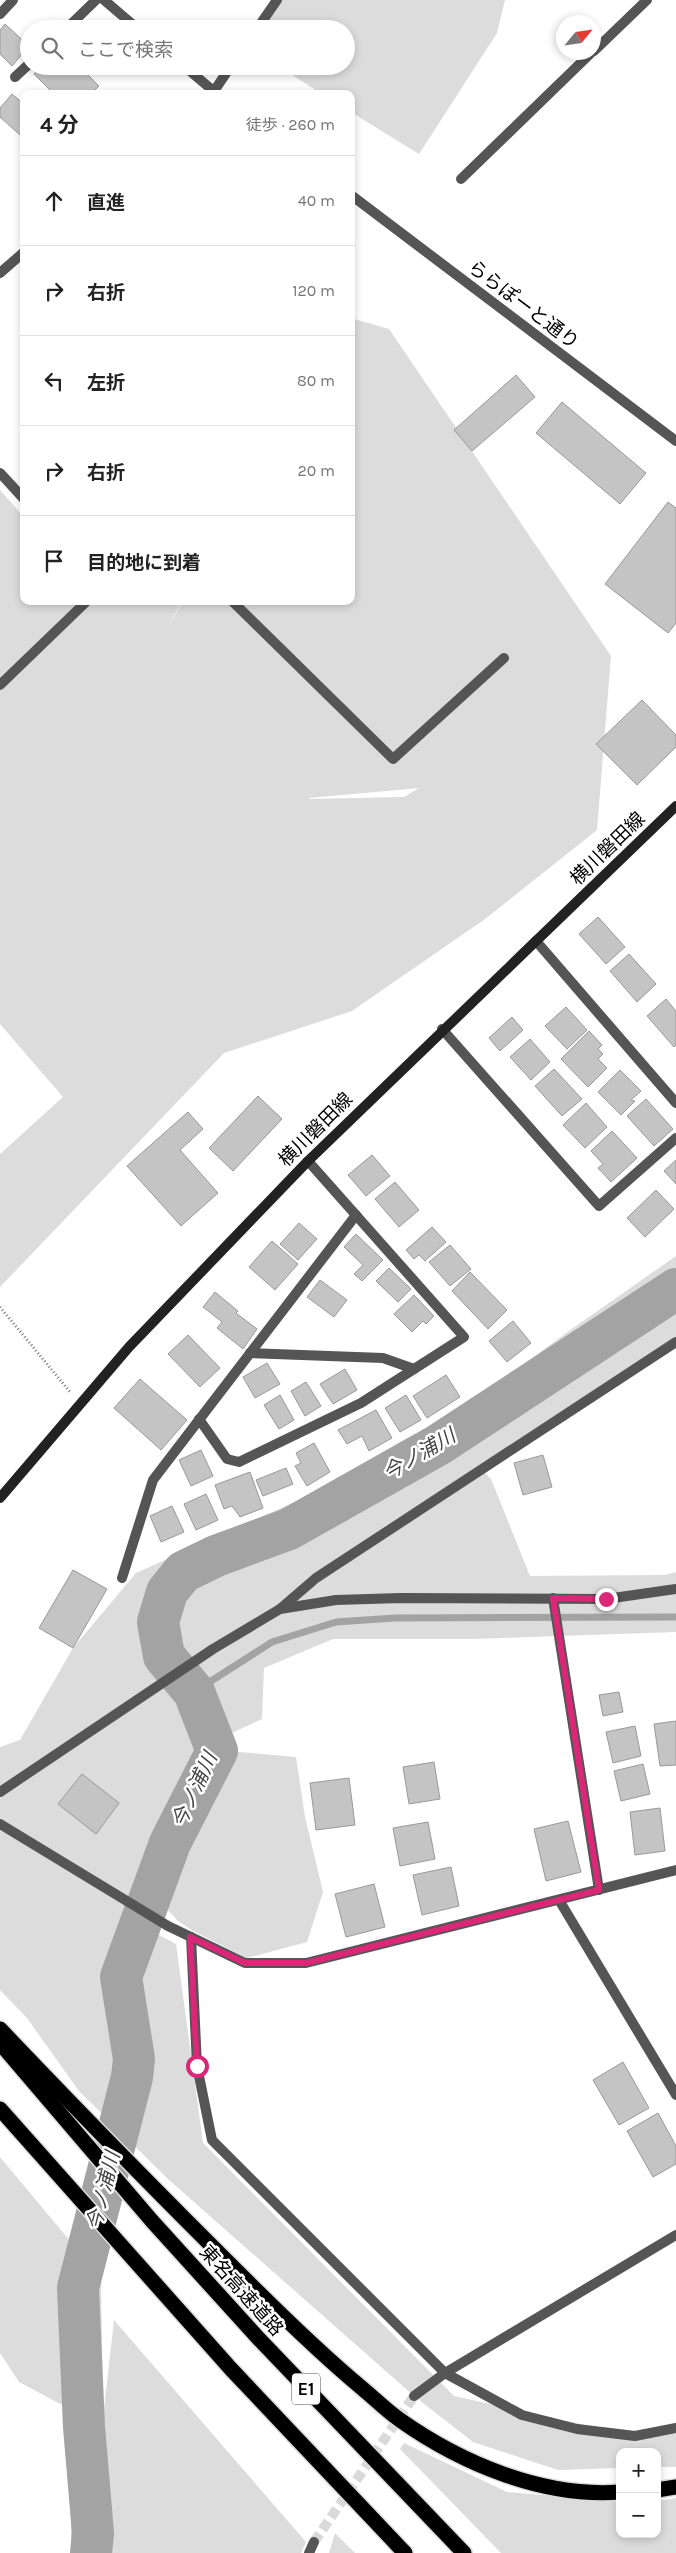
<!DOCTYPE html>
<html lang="ja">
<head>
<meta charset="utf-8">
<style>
  :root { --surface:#fff; --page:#f2f2f2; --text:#222; --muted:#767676; --line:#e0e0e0 }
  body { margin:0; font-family:Karla,"Noto Sans JP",sans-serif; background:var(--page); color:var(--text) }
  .controls { position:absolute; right:15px; bottom:15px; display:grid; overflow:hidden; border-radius:10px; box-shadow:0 2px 8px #0003 }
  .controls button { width:45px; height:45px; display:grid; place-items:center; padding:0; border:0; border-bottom:1px solid var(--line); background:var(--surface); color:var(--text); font:25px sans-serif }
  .compass { position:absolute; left:556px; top:15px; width:45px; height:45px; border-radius:50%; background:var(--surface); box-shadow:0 2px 8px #0003; rotate:61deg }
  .stop { position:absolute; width:15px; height:15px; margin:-11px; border:4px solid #db2777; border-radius:50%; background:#fff }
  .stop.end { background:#db2777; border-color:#fff; box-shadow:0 1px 5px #0008 }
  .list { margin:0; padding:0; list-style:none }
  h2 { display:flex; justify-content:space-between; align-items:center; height:65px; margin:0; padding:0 20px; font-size:21px }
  h2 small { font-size:16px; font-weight:400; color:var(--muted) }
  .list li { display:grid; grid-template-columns:32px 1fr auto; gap:15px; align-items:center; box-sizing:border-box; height:90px; padding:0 20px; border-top:1px solid var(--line) }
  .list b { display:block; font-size:19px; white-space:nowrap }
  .list em { font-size:16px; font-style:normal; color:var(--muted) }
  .icon { flex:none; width:28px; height:28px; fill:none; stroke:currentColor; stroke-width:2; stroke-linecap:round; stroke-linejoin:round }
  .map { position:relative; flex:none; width:676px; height:2553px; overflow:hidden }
  .search { position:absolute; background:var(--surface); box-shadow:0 2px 8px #0003; left:20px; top:20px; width:335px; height:55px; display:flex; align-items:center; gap:12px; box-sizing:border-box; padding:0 18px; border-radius:28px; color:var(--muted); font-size:19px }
  .panel { position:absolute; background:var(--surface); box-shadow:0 2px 8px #0003; left:20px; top:90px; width:335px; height:515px; border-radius:10px }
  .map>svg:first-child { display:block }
</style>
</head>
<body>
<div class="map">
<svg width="676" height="2553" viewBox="0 0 676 2553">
  <rect width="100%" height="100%" fill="#fff"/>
  <g fill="#dcdcdc" fill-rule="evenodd">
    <polygon points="282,0 505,0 497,33 419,154 351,112 351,94 322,94 278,66 346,66 346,29 259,29"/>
    <path d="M 351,318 L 389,329 L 611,656 L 597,830 L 485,919 L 352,1011 L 224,1053 L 0,1287 L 0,1154 L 63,1097 L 0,1024 L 0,490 L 24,517 L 24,601 L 182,601 L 167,629 L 183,601 L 351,601 ZM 419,788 L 404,797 L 309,799 L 309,798 Z"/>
    <polygon points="676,1256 676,1343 482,1470 491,1479 530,1576 665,1575 676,1572 676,1632 470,1639 333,1639 264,1668 262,1719 223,1737 217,1750 296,1757 305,1817 323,1892 307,1942 247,1958 193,1931 178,1921 152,1893 140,1925 176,1944 203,2143 454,2396 635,2436 676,2428 676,2467 657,2467 657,2452 620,2452 620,2468 558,2470 473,2442 414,2396 168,2179 79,2091 27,2018 0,1990 0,1747 20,1740 73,1648 136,1573 402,1454 566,1333"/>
    <polygon points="0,2157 101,2278 103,2418 114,2320 306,2542 301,2553 111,2553 103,2432 104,2553 71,2553 71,2266 66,2407 19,2382 0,2353"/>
    <polygon points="404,2443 507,2492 620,2502 620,2534 657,2534 657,2501 676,2498 676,2553 501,2553 400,2449"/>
    <polygon points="335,2533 355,2553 329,2553"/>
  </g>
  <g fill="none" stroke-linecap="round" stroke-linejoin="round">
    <polyline stroke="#a3a3a3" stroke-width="7" points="194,1692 272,1642 336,1622 395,1618 676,1617"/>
    <polyline stroke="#a3a3a3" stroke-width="42" points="91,2553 93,2533 84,2427 78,2288 132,2077 134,2059 121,1977 170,1843 217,1751 194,1692 164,1656 158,1622 167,1592 183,1572 216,1556 289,1529 438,1445 676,1289"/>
  </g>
  <g fill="#c4c4c4" stroke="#999">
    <polygon points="5,24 29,46 12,66 0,54 0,30"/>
    <polygon points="42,66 79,66 99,86 91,94 54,94 34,74"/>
    <polygon points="12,94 24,104 24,131 20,135 0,117 0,108"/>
    <polygon points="516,375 535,397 472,451 454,430"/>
    <polygon points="562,402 646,473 620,504 536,433"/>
    <polygon points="668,502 676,508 676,623 668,633 605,584"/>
    <polygon points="642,700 676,735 676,747 637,785 596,744"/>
    <polygon points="598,917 625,947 606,964 579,934"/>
    <polygon points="629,954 656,984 637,1002 610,971"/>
    <polygon points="666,999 676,1011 676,1045 674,1047 647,1016"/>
    <polygon points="566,1007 587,1030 567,1049 545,1026"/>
    <polygon points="512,1017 523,1030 500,1051 489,1038"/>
    <polygon points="589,1031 602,1045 598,1049 603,1054 598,1059 607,1068 588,1087 561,1059"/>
    <polygon points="530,1039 550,1062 531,1080 510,1057"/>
    <polygon points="554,1069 582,1099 562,1116 535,1086"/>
    <polygon points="620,1070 641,1091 631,1100 635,1101 621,1115 598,1092"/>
    <polygon points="258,1096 282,1119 233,1171 209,1148"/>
    <polygon points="646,1099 673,1129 654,1146 627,1116"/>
    <polygon points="586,1103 607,1127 585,1148 563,1125"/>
    <polygon points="188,1112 203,1129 180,1150 218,1193 181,1226 127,1166"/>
    <polygon points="612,1131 637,1158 611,1182 598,1168 603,1164 591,1151"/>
    <polygon points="372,1155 390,1176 366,1196 348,1175"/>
    <polygon points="676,1160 676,1184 664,1171"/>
    <polygon points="395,1182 419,1210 399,1227 375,1199"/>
    <polygon points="656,1190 674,1209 645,1237 627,1218"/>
    <polygon points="299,1223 317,1239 298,1260 280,1244"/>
    <polygon points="432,1227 446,1242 425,1261 419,1255 414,1259 406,1250"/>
    <polygon points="356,1234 383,1260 362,1281 354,1274 363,1265 344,1247"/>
    <polygon points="272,1241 298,1264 275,1290 249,1267"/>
    <polygon points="450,1245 471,1269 450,1286 429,1262"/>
    <polygon points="389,1268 411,1289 398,1302 376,1281"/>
    <polygon points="470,1272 507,1310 488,1329 452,1291"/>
    <polygon points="320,1280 347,1300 334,1317 307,1297"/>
    <polygon points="215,1292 238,1311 236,1313 257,1329 243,1349 217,1328 222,1322 203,1307"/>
    <polygon points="414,1295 434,1316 426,1324 423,1321 412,1332 394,1314"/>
    <polygon points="513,1321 531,1343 507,1362 489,1341"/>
    <polygon points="188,1335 220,1368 200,1387 168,1354"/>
    <polygon points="267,1363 280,1384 255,1398 243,1377"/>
    <polygon points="345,1369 357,1390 333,1404 320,1384"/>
    <polygon points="446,1375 460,1397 427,1418 413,1396"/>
    <polygon points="140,1379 187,1420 161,1450 114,1408"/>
    <polygon points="306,1382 321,1406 305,1416 291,1391"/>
    <polygon points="280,1395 294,1420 279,1429 264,1405"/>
    <polygon points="406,1395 421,1420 400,1432 385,1408"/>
    <polygon points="376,1410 392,1438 369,1451 362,1436 347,1444 338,1430"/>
    <polygon points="314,1443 330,1472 307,1486 295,1466 301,1463 296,1453"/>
    <polygon points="201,1450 213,1476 191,1486 179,1460"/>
    <polygon points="543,1455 552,1487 523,1495 514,1463"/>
    <polygon points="286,1468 293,1484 263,1496 256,1480"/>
    <polygon points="250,1472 263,1508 240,1517 232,1506 224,1509 215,1485"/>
    <polygon points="206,1494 218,1520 196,1530 184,1504"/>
    <polygon points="172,1506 184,1532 161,1542 150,1516"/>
    <polygon points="73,1570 107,1589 73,1648 39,1628"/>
    <polygon points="619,1692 623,1712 603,1716 599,1695"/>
    <polygon points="676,1721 676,1765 660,1766 654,1724"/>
    <polygon points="635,1726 641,1756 613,1763 606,1732"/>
    <polygon points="434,1762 440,1799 409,1804 403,1767"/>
    <polygon points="643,1764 650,1794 621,1801 614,1771"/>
    <polygon points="82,1774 119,1803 96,1834 58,1804"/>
    <polygon points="349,1778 355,1825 316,1830 310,1783"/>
    <polygon points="660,1808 665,1851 635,1855 630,1812"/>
    <polygon points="568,1821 581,1872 546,1881 534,1829"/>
    <polygon points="428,1822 435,1859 400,1866 393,1828"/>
    <polygon points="451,1867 459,1906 422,1915 413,1875"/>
    <polygon points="374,1884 385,1927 346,1937 335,1894"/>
    <polygon points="623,2062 649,2108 619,2125 593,2080"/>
    <polygon points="658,2113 676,2146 676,2164 653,2177 627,2131"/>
  </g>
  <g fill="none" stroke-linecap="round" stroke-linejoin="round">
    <polyline stroke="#d9d9d9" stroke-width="10" stroke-dasharray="10 5" stroke-linecap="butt" points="314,2542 414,2396"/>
    <g stroke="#dbdbdb" stroke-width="18">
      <g id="motorway">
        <path d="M 0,2029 C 80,2113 161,2196 243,2277 C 282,2316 321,2354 363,2389 C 375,2399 387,2411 400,2420 C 461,2463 543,2498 620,2492"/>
        <polyline points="0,2043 152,2221 259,2339 464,2553"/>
        <polyline points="0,2109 231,2369 405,2553"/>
        <polyline points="657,2490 676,2487"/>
      </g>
    </g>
    <polyline stroke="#777" stroke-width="3" stroke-dasharray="1 2.5" stroke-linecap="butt" points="0,1307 70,1392"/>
    <g stroke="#555" stroke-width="10">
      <polyline points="0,14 13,0"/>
      <polyline points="66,29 96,0"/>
      <polyline points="257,29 277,0"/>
      <polyline points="594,51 647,0"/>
      <polyline points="15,77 29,64"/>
      <polyline points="212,94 231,66"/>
      <polyline points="461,179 592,52"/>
      <polyline points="0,273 24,252"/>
      <polyline points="0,473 24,499"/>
      <polyline points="232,601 393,759 504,658"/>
      <polyline points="0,685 87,601"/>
      <polyline points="536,941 676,1103"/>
      <polyline points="442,1029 599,1206 676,1138"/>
      <polyline points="250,1353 383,1358 414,1369"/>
      <polyline points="199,1419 227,1459 239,1462 361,1403 464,1337 308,1161"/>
      <polyline points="122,1578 153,1480 356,1215"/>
      <polyline points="553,1598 599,1890"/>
      <polyline points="280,1609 316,1578 676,1342"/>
      <polyline points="0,1824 168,1926 245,1963 306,1963 676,1870"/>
      <polyline points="559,1900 676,2095"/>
      <polyline points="191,1937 197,2066 212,2140 445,2373 522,2415 577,2429 635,2436 676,2428"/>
      <polyline points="414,2396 445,2373 676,2235"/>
      <polyline points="309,2553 314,2542"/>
    </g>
    <g stroke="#555" stroke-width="10">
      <polyline points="104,0 138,29"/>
      <polyline points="184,66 217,94"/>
      <polyline points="351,195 676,441"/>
      <polyline points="0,1792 213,1649 280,1609 336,1600 401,1598 606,1599 676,1589"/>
    </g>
    <polyline stroke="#222" stroke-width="10" points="0,1498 129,1347 308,1161 676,806"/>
    <use href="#motorway" stroke="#000" stroke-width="15"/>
  </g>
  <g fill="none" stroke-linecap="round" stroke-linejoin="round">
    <polyline stroke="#db2777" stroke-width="6" points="197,2066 190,1937 245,1963 306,1963 599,1890 553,1598 606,1599"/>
  </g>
  <g text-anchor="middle" stroke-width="5" stroke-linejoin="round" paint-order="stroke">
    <rect fill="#fff" stroke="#4c4c4c" stroke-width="1" x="292" y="2373.5" width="28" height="31" rx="4"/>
    <g font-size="18" font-weight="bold" fill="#000">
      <text x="306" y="2395">E1</text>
    </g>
    <g font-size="19" fill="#000" stroke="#fff">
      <text transform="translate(524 304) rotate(37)" y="7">ららぽーと通り</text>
      <text transform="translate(607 848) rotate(-44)" y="7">横川磐田線</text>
      <text transform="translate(315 1129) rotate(-45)" y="7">横川磐田線</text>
      <text transform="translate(242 2290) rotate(48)" y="7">東名高速道路</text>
    </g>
    <g font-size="20" font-style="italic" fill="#444" stroke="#fff">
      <text transform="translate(419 1454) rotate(-31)" y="7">今ノ浦川</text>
      <text transform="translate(194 1790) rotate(-65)" y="7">今ノ浦川</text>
      <text transform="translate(103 2191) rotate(-76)" y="7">今ノ浦川</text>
    </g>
  </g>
</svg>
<div class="controls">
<button>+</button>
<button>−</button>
</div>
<svg class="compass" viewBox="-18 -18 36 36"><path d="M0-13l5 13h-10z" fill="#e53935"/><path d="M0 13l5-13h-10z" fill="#767676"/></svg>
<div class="stop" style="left:197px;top:2066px"></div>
<div class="stop end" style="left:606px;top:1599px"></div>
<div class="search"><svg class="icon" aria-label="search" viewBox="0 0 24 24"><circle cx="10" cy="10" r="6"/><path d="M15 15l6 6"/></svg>ここで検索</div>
<section class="panel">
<h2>4 分<small>徒歩 · 260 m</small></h2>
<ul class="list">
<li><svg class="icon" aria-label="ahead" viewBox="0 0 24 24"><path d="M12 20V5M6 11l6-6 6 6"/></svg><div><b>直進</b></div><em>40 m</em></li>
<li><svg class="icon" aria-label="right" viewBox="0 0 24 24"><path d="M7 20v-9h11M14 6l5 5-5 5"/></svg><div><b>右折</b></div><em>120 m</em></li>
<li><svg class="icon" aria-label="left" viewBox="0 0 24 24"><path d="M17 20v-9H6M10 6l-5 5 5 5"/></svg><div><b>左折</b></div><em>80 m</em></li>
<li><svg class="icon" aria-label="right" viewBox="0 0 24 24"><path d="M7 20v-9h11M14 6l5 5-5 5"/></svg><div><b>右折</b></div><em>20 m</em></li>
<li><svg class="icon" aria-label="arrive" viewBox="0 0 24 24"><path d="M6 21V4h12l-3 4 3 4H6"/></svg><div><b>目的地に到着</b></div></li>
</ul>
</section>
</div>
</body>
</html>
